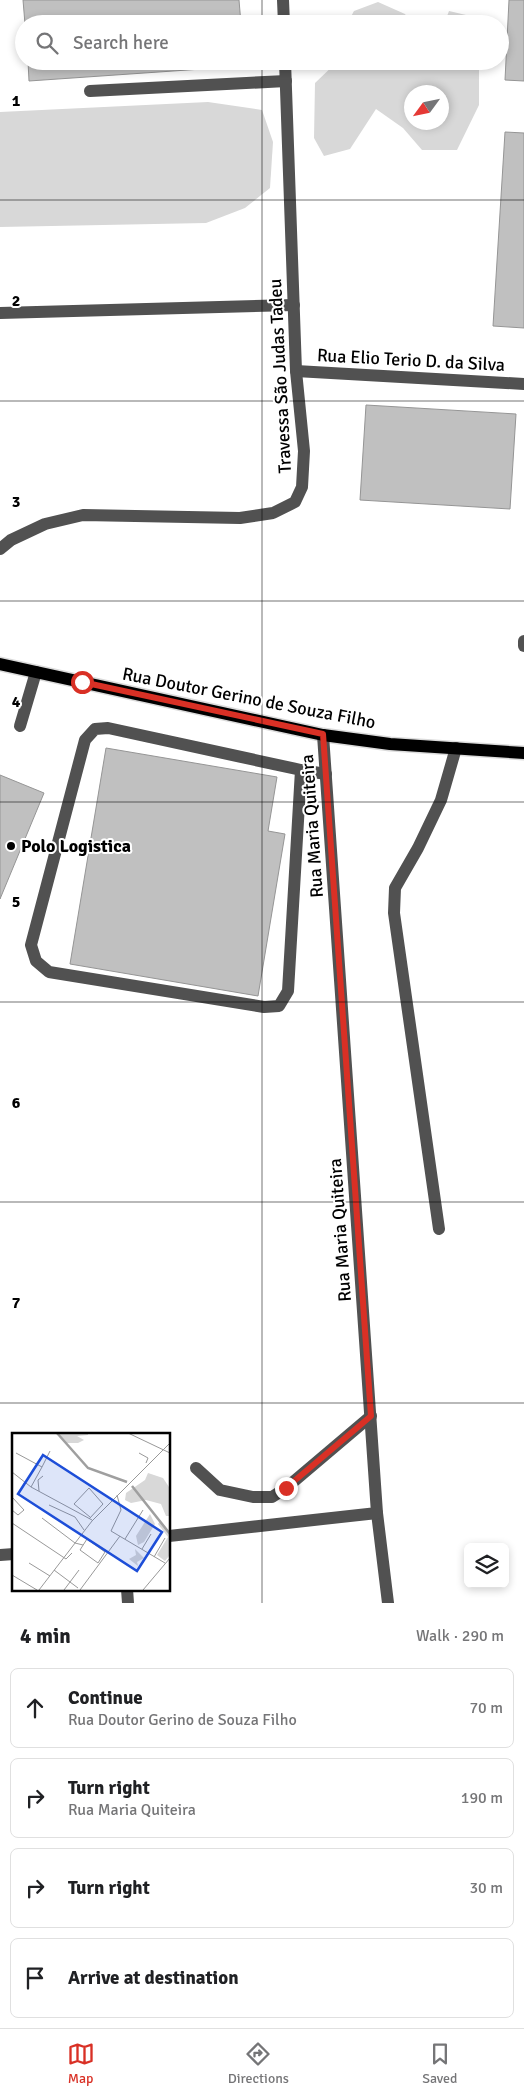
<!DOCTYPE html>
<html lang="en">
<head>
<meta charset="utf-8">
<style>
  :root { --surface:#fff; --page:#f6f6f6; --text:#202124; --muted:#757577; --line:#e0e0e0; --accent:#d93025 }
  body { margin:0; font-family:Signika,sans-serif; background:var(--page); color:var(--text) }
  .controls { position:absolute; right:15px; bottom:15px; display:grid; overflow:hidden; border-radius:8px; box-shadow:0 2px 8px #0003 }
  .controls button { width:45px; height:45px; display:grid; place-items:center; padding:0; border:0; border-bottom:1px solid var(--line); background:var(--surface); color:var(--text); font:25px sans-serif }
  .compass { position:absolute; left:404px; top:85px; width:45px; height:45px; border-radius:50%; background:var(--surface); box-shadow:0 2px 8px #0003; rotate:237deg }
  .stop { position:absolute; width:15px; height:15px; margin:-11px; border:4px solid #d93025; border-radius:50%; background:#fff }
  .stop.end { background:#d93025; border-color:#fff; box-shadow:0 1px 5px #0008 }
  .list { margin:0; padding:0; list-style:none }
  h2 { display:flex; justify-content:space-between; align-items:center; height:65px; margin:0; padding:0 20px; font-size:21px }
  h2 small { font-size:16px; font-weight:400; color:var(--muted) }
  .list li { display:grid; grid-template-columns:32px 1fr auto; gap:15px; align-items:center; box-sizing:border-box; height:80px; margin:0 10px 10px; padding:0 10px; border:1px solid var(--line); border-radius:8px }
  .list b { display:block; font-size:19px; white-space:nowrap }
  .list p { margin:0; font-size:16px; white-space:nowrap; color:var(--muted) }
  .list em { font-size:16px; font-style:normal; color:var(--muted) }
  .icon { flex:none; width:28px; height:28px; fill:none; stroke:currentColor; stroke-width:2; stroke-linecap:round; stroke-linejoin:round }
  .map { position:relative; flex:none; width:524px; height:1603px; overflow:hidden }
  .search { position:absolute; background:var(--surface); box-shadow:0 2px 8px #0003; left:15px; right:15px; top:15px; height:55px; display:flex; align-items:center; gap:12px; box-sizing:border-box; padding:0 18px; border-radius:28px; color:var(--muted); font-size:19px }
  .sheet { height:425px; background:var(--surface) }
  nav { display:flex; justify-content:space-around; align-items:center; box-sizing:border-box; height:70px; border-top:1px solid var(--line); background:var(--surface); font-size:14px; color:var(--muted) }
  nav a { display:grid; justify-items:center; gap:2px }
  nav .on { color:var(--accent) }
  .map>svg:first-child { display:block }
</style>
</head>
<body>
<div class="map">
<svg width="524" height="1603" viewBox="0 0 524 1603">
  <rect width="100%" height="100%" fill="#fff"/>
  <g fill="#d8d8d8" fill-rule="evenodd">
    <polygon points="378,2 405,14 411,24 347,24 354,11"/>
    <polygon points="449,11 466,15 471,24 444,24"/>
    <path d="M 338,61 L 479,61 L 479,105 L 457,150 L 422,150 L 403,128 L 376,109 L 350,149 L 324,156 L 314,138 L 315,83 ZM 442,92 L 442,122 L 412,122 L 412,92 Z"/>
    <polygon points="208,102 262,110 273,142 270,188 245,208 206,223 0,227 0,112"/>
  </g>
  <g fill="#c0c0c0" stroke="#959595">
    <polygon points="23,0 239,0 241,24 25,24"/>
    <polygon points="509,0 524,0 524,81 505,80"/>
    <polygon points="28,61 244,61 245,66 29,81"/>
    <polygon points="505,132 524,133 524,328 493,326"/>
    <polygon points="366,405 516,414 510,509 360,500"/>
    <polygon points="106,748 277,777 268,831 285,834 258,996 70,964"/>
    <polygon points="0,775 44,793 0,899"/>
  </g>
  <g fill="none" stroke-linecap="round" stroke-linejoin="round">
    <g stroke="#dbdbdb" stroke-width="15">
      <polyline id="major" points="0,664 323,735 390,744 524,753"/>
    </g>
    <g stroke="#515151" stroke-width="12">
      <polyline points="283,0 284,24"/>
      <polyline points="90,91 286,81"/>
      <polyline points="0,313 294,305"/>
      <polyline points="296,371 524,384"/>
      <polyline points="0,549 11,540 45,524 83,515 240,518 273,513 295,502 302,487 304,451 296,371 285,61"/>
      <polyline points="524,641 524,646"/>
      <polyline points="20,726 36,672"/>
      <polyline points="301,770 288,991 279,1006 264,1007 49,972 36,961 31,945 85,740 95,729 108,728 301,770 326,774"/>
      <polyline points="439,1229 394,913 395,888 418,848 441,800 456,748"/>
      <polyline points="196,1468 220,1490 253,1497 272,1497 286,1488 371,1416"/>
      <polyline points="377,1513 388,1603"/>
      <polyline points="169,1536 377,1513 323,735"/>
      <polyline points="0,1555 14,1554"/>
      <polyline points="127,1589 128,1603"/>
    </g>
    <use href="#major" stroke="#000" stroke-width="12"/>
  </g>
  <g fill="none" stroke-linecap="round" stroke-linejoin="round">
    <polyline stroke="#d93025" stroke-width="6" points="82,682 323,734 371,1416 286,1488"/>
  </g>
  <path fill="none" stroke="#000" stroke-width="1" stroke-opacity="0.55" d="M 262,0 L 262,24M 262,61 L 262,1603M 0,200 L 524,200M 0,401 L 524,401M 0,601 L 524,601M 0,802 L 524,802M 0,1002 L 524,1002M 0,1202 L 524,1202M 0,1403 L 524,1403"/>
  <circle fill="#000" stroke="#fff" stroke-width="2" cx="11" cy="846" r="5"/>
  <g text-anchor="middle" stroke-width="4" stroke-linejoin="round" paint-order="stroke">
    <g font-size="18" fill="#000" stroke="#fff">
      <text transform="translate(411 360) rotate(3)" y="6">Rua Elio Terio D. da Silva</text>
      <text transform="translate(280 376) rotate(-93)" y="6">Travessa São Judas Tadeu</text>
      <text transform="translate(249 698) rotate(11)" y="6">Rua Doutor Gerino de Souza Filho</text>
      <text transform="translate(312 826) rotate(-94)" y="6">Rua Maria Quiteira</text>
      <text transform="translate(340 1230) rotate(-94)" y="6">Rua Maria Quiteira</text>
    </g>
    <g font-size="18" font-weight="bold" fill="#000" stroke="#fff" text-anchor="start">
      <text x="21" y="852">Polo Logistica</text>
    </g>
  </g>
  <g transform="translate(12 1433)">
    <rect width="158" height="158" fill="#fff"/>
    <path d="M 43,0 L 76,0 L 76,2 L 65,3 L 72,7 L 66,10 L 55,10 ZM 136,40 L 151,45 L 157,54 L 157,83 L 154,83 L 149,71 L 134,67 L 119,70 L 113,67 L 114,60 L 133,47 ZM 138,81 L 143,91 L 132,109 L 126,112 L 124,103 ZM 148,88 L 157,98 L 157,123 L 153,128 L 145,122 L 156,104 L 146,91 ZM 123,116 L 132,125 L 125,129 L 126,133 L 117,126 L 124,122 Z" fill="#d8d8d8"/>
    <path fill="none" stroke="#9f9f9f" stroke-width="2.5" d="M 45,0 L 76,35 L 115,49M 120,53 L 158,101"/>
    <path fill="none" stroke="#999" stroke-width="1" d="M 116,0 L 158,20M 4,20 L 30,34 L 19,54 L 80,87M 127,20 L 136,25 L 134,30M 30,34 L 38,18M 0,39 L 19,54M 27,58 L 26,47 L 31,43M 105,62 L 109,77 L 99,98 L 153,130M 0,64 L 12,77 L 6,82 L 0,77M 37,72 L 63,84 L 72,97M 30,85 L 63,110 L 71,112M 77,86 L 91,71 L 77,55 L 62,71 L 78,84M 0,90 L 54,126 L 60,120M 75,106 L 93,119 L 86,130 L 68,117 ZM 113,106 L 131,77M 130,116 L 139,101M 142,124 L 153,105M 17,130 L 38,143M 42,137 L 66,155M 0,142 L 25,157M 27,157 L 80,88 L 158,10M 52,157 L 67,137M 68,157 L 108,103M 131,157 L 158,125"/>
    <path fill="#1d4ed8" fill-opacity="0.15" stroke="#1d4ed8" stroke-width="2.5" d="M 31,22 L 150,99 L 125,138 L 6,61 Z"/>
    <rect width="158" height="158" fill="none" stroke="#000" stroke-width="2.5"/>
  </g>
  <g font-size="16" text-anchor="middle" font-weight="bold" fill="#000" stroke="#fff" stroke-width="4" stroke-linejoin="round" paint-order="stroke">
    <text x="16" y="106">1</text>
    <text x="16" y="306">2</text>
    <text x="16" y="507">3</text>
    <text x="16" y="707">4</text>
    <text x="16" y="907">5</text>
    <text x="16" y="1108">6</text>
    <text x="16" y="1308">7</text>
  </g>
</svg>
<div class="controls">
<button><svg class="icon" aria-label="layers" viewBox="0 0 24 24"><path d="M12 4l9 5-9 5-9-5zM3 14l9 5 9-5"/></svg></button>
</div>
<svg class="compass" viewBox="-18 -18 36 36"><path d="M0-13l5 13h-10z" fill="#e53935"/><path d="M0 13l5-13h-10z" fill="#757577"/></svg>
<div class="stop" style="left:82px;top:682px"></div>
<div class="stop end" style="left:286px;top:1488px"></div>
<div class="search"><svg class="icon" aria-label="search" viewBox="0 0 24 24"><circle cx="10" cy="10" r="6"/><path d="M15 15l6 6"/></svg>Search here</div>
</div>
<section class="sheet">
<h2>4 min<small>Walk · 290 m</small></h2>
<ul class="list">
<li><svg class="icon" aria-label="ahead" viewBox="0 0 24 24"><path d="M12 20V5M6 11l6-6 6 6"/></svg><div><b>Continue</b><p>Rua Doutor Gerino de Souza Filho</p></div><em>70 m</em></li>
<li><svg class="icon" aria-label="right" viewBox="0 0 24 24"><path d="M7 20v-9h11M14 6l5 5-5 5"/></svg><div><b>Turn right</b><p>Rua Maria Quiteira</p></div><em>190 m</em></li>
<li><svg class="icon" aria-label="right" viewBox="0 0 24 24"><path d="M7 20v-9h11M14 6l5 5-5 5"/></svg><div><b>Turn right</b></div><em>30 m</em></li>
<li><svg class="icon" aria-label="arrive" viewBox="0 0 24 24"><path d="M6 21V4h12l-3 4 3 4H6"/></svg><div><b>Arrive at destination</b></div></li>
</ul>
</section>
<nav>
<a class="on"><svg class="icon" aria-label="map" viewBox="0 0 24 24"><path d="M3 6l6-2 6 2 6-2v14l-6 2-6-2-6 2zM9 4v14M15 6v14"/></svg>Map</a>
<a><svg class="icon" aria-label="directions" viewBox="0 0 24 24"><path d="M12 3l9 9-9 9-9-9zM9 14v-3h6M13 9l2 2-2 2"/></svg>Directions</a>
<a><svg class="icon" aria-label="saved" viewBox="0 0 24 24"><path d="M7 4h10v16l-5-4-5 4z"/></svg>Saved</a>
</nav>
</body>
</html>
